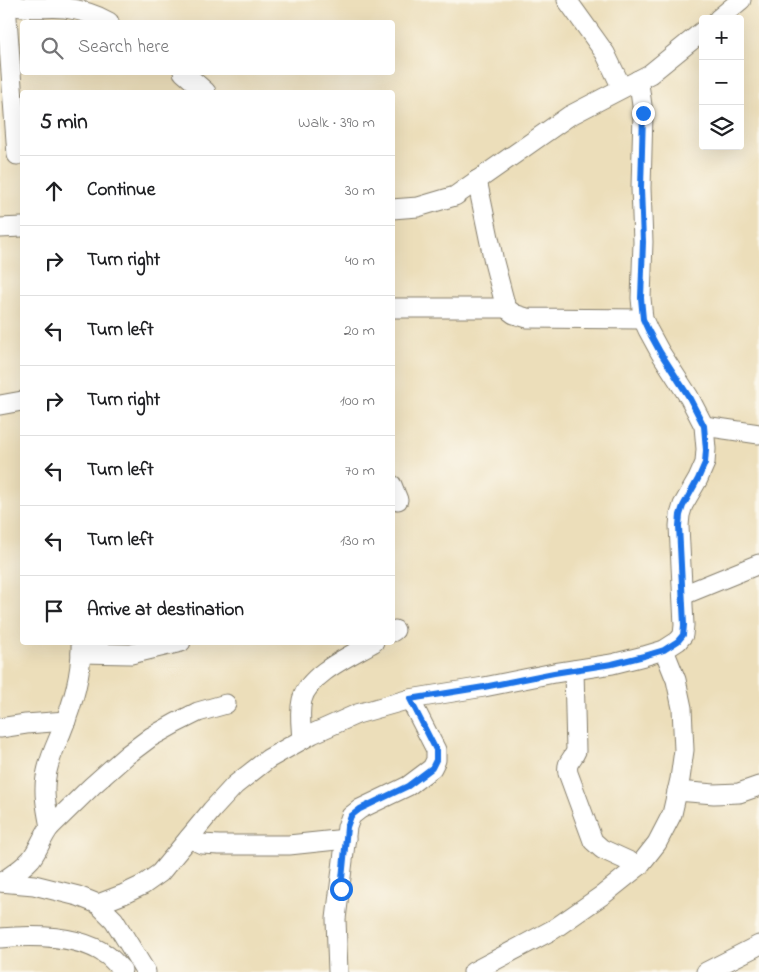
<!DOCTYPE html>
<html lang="en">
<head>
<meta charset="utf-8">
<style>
  :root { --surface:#fff; --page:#f6f6f6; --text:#202124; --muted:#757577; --line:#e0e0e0 }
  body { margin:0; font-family:"Indie Flower",sans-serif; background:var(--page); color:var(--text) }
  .controls { position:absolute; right:15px; top:15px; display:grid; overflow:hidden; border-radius:5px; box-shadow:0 5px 20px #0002 }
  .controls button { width:45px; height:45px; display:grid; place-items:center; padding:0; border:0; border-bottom:1px solid var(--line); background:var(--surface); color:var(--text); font:25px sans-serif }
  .stop { position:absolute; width:15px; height:15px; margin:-11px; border:4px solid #1a73e8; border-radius:50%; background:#fff }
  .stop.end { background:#1a73e8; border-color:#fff; box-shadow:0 1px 5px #0008 }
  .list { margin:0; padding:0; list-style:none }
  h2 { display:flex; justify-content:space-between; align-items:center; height:65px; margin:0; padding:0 20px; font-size:21px }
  h2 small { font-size:16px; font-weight:400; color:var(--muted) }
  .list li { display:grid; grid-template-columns:32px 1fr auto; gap:15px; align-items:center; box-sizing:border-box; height:70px; padding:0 20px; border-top:1px solid var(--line) }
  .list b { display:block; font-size:19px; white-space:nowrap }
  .list em { font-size:16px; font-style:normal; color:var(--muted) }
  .icon { flex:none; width:28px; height:28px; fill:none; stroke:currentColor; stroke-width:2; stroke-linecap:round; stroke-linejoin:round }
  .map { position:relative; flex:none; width:759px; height:972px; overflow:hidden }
  .search { position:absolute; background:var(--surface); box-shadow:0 5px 20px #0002; left:20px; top:20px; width:375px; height:55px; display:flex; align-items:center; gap:12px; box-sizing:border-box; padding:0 18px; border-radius:5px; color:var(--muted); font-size:19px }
  .panel { position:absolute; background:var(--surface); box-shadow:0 5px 20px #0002; left:20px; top:90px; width:375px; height:555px; border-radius:5px }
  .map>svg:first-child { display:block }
</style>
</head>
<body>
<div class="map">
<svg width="759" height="972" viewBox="0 0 759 972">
  <rect width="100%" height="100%" fill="#fbf7ec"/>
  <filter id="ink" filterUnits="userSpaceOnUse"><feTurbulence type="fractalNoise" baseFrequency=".02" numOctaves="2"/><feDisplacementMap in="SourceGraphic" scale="10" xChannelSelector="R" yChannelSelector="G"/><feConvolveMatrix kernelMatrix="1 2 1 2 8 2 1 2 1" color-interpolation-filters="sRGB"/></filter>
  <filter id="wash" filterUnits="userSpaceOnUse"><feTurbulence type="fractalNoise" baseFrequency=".0096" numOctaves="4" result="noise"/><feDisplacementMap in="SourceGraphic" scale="20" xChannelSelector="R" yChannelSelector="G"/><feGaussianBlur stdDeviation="1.12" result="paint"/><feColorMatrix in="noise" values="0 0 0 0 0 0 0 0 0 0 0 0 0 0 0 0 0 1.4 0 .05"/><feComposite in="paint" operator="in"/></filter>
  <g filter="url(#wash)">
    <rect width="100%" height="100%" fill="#ecdeba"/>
  </g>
  <g filter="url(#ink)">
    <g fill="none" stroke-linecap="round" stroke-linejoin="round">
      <g stroke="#847d6b" stroke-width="21">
        <g id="street">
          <path d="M 1,0 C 19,12 45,6 65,8 C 81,10 95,14 109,22"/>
          <polyline points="567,0 605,53 622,88"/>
          <polyline points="6,4 17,155"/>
          <polyline points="718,19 741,0"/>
          <polyline points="183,72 206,92"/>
          <polyline points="477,180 494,262 506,308 514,314 527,318 643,319"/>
          <polyline points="392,209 418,207 455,196 569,116 650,74 703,31"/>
          <polyline points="0,228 22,227"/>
          <polyline points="392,308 506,308"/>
          <polyline points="0,405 22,401"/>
          <polyline points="704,426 759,434"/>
          <polyline points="392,485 398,500"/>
          <polyline points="683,595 759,564"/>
          <polyline points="392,632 395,630"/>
          <polyline points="81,653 131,654 181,642"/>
          <path d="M 574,670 L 576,751 C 572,761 566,761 568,773 L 593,841 L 602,849 L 639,866"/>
          <polyline points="0,728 26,724 66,721"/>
          <path d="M 302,739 C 301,726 299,713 302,700 C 308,674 352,655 374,642"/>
          <polyline points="677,791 714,794 739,793 759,786"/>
          <path d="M 50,827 C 47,811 43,793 46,777 C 48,761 55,747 61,733 C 73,703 82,674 81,642"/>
          <polyline points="189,838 202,844 219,845 289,845 346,839"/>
          <polyline points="0,882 34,885 78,896 98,904 114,920 146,972"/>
          <path d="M 2,882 C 12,875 23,868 31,859 C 39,849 42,837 50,827 L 92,786 L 127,755 L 151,737 L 176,723 L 198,712 L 226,704"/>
          <polyline points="98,904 124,894 143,885 160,873 212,810 235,785 268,759 312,734 357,714 410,699 484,687 554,673 612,664 644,656 664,650 678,641 683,635 684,625 679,526 680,515 683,505 698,479 705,463 706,449 704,426 689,397 660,352 648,330 643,319 641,298 643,242 641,188 643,113 640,91 638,80"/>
          <path d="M 0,938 C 33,935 81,935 108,956 C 113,960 118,966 122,970"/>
          <polyline points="338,972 336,919 347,827 351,816 360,809 408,786 432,768 436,760 436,750 410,699"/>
          <polyline points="473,972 554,929 604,894 639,866 657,843 672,814 680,779 684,750 682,708 676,680 664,650"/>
          <polyline points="706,972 759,945"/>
        </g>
      </g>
      <use href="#street" stroke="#fff" stroke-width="19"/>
    </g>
  </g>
  <g fill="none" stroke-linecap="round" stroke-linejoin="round" filter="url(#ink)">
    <polyline stroke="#1a73e8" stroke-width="6" points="341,889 346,838 347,827 351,816 360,809 408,786 432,768 436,760 436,750 410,699 484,687 554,673 612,664 644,656 664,650 678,641 683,635 684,625 679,526 680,515 683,506 698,479 705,463 706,450 704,426 689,397 660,352 648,330 643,319 641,298 643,242 641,188 643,113"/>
  </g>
</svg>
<div class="controls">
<button>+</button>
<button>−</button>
<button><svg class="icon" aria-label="layers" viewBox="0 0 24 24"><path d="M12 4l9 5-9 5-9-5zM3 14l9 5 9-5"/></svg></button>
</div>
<div class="stop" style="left:341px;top:889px"></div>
<div class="stop end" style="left:643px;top:113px"></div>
<div class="search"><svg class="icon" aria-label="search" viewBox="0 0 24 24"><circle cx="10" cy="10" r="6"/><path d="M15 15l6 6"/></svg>Search here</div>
<section class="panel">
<h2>5 min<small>Walk · 390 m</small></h2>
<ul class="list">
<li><svg class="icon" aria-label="ahead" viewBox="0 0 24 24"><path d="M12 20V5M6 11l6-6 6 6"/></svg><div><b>Continue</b></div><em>30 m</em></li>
<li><svg class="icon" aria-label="right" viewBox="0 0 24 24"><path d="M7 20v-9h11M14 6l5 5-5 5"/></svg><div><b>Turn right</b></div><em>40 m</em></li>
<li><svg class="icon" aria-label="left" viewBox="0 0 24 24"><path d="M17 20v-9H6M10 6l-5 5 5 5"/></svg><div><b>Turn left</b></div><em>20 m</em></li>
<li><svg class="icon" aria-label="right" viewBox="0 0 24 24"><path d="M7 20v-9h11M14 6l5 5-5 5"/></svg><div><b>Turn right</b></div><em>100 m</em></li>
<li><svg class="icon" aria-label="left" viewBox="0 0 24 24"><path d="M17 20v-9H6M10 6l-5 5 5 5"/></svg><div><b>Turn left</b></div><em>70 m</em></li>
<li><svg class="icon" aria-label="left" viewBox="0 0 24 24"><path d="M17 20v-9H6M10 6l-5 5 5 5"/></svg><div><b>Turn left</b></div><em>130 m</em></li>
<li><svg class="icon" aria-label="arrive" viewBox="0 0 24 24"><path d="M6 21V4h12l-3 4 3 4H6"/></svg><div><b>Arrive at destination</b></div></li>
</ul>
</section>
</div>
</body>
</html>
